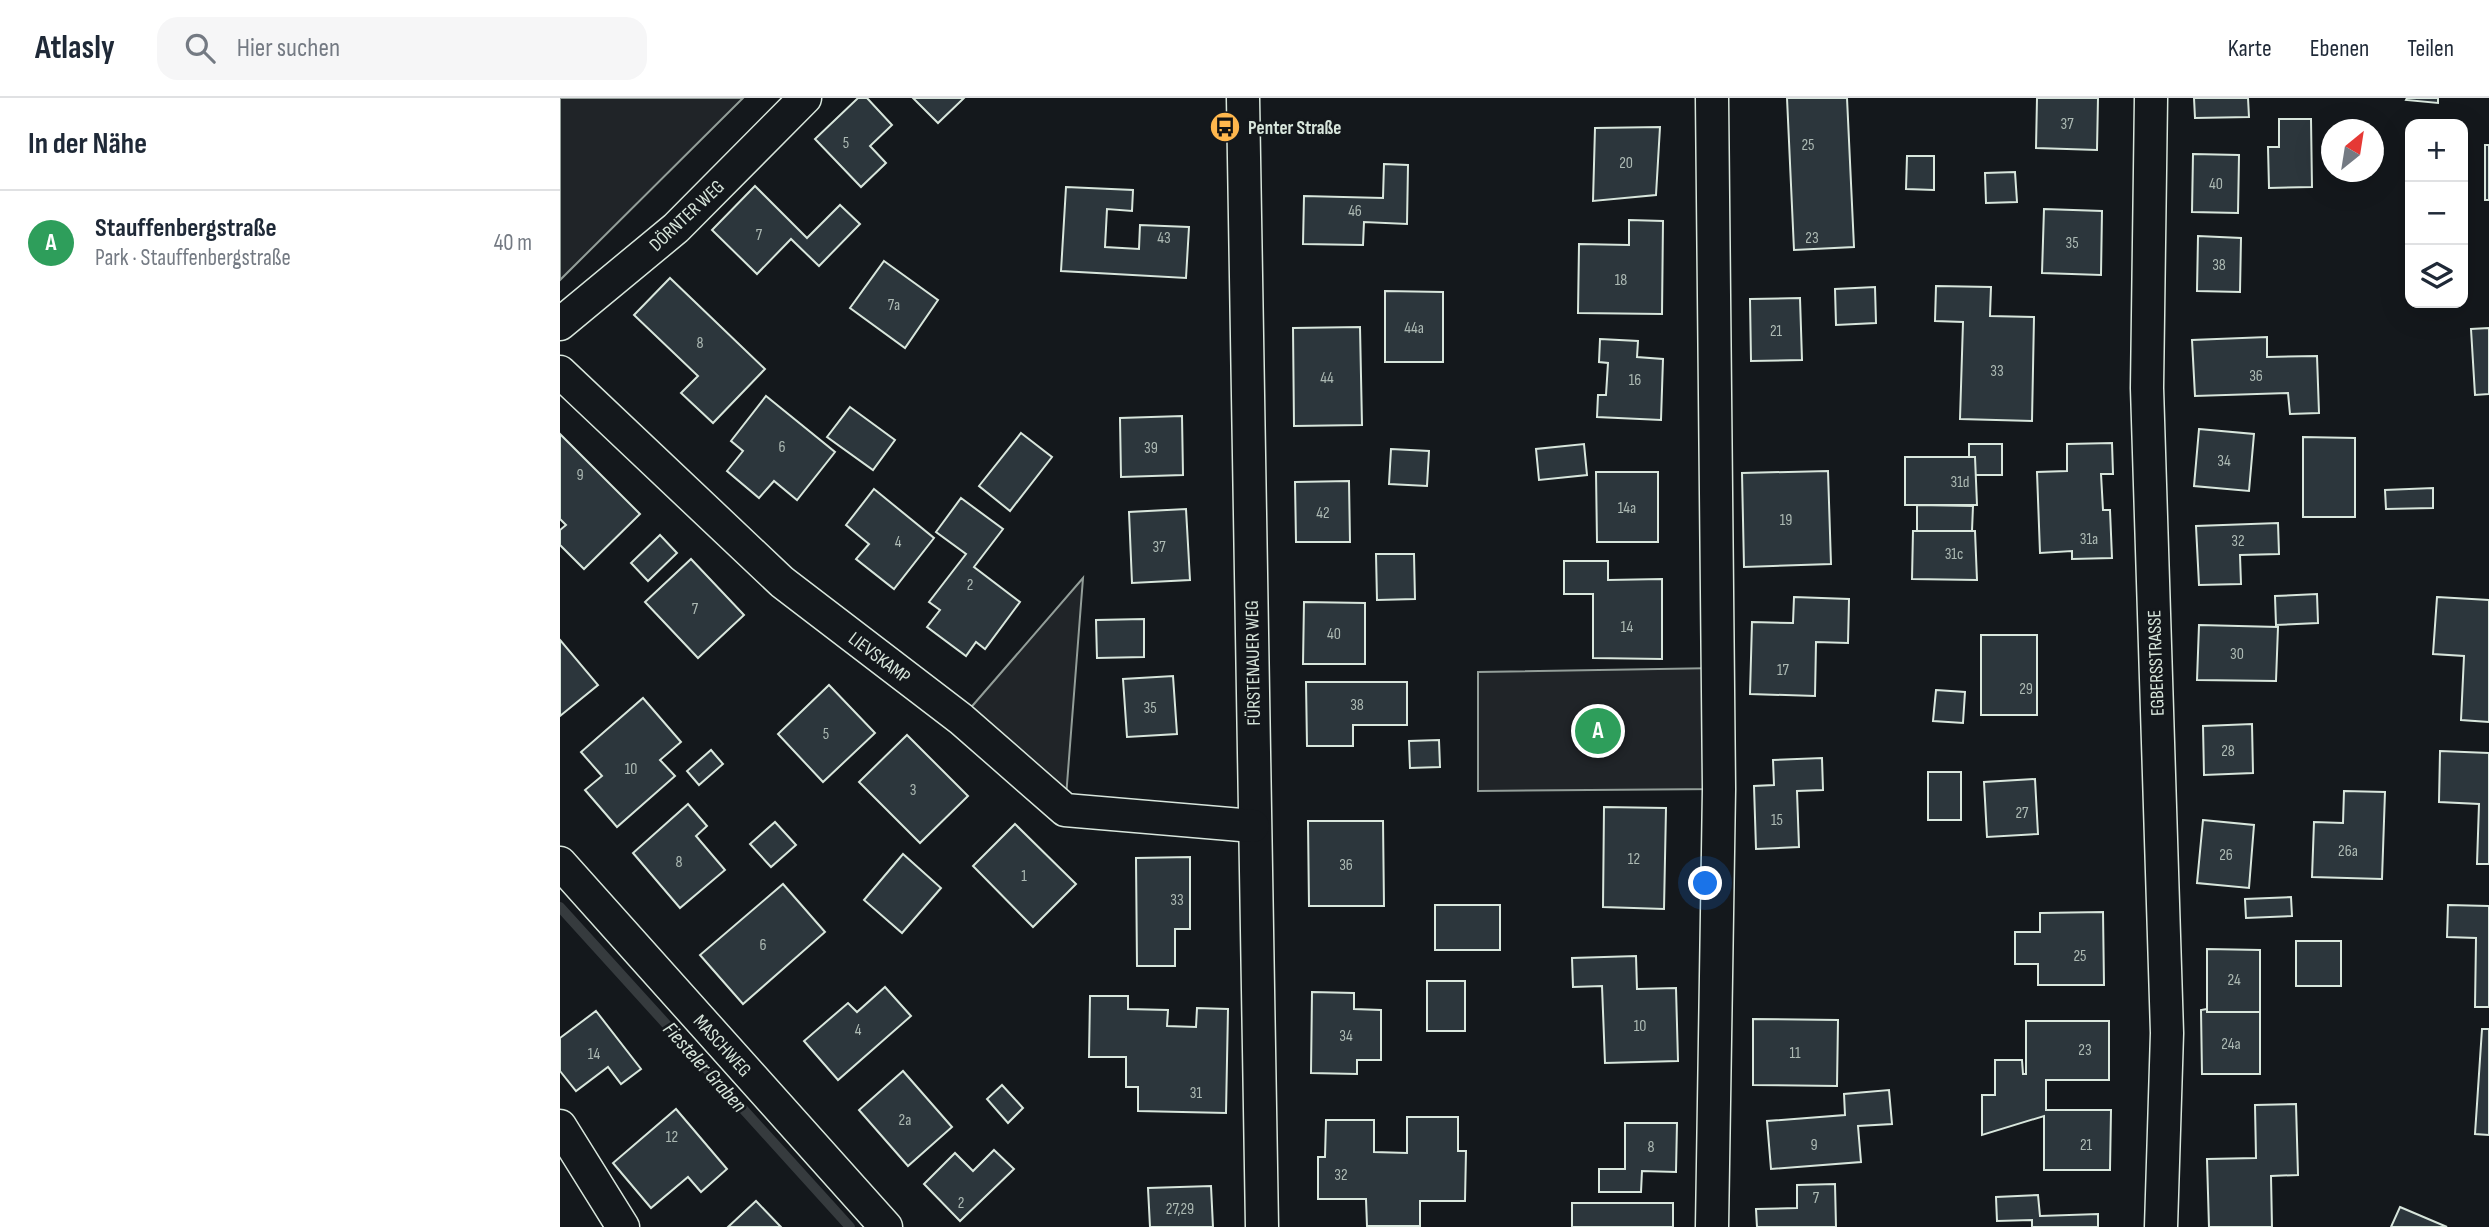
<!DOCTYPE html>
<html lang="de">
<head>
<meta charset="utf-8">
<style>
  :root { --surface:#fff; --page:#f6f6f7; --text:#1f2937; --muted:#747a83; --line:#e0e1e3; --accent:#db2777 }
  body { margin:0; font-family:"Sofia Sans Condensed",sans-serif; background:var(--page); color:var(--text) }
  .controls { position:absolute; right:21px; top:21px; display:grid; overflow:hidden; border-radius:14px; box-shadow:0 7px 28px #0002 }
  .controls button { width:63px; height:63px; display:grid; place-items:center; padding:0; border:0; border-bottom:2px solid var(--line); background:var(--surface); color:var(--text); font:35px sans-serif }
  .compass { position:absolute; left:1761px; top:21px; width:63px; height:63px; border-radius:50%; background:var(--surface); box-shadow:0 7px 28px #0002; rotate:30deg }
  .you { position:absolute; left:1146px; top:786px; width:24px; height:24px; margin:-18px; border:5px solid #fff; border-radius:50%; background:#1a73e8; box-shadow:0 0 0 10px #1a73e833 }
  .badge { display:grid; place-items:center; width:46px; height:46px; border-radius:50%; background:var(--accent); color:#fff; font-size:23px; font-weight:700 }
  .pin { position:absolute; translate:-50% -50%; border:4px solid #fff; box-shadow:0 2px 7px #0006 }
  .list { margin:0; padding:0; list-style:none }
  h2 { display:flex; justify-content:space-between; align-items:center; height:91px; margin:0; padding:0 28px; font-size:30px }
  h2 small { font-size:23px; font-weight:400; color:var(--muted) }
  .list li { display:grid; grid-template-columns:46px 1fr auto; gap:21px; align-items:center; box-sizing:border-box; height:105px; padding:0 28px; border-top:2px solid var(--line) }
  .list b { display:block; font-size:26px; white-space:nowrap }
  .list p { margin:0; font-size:23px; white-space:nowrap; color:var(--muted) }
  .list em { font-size:23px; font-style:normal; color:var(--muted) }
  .icon { flex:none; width:38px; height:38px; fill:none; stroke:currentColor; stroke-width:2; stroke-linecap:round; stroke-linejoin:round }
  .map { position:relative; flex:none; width:1929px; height:1129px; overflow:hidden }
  header { display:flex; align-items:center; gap:42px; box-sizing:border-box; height:98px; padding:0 35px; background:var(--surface); border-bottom:2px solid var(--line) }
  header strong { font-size:33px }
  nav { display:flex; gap:38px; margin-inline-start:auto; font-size:24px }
  .search { width:490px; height:63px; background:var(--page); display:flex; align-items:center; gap:18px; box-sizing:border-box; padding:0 24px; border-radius:21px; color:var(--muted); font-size:26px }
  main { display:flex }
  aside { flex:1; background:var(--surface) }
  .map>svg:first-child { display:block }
</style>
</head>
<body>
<header>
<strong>Atlasly</strong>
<div class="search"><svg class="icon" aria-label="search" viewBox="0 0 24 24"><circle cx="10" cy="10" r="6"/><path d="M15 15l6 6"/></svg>Hier suchen</div>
<nav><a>Karte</a><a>Ebenen</a><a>Teilen</a></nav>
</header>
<main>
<aside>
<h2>In der Nähe<small></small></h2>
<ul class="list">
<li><span class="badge" style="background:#2e9e5b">A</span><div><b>Stauffenbergstraße</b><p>Park · Stauffenbergstraße</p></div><em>40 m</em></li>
</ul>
</aside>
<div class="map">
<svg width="1929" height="1129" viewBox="0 0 1929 1129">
  <rect width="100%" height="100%" fill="#14181c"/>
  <g fill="#202428" stroke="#939e99" stroke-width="2">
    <polygon points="0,0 183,0 0,182"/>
    <polygon points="523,480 505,712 401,621"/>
    <polygon points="1158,570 1159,691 918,693 918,574"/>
  </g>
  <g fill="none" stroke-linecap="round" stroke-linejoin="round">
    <polyline stroke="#363b3e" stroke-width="10" points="0,809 290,1129"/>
  </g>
  <g fill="#2c363c" stroke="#d8e6dc" stroke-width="2">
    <polygon points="298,0 307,0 332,27 310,48 326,65 301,89 255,41"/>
    <polygon points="353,0 404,0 378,25"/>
    <polygon points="1227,0 1287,0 1294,149 1234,152"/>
    <polygon points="1477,0 1538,0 1537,52 1476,50"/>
    <polygon points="1634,0 1688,0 1689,19 1635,20"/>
    <polygon points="1847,0 1878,0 1878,5 1846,2"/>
    <polygon points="1719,21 1751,21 1752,89 1709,90 1708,49 1719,49"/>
    <polygon points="1100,29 1096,97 1033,103 1035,30"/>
    <rect x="1925" y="47" width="4" height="55"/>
    <polygon points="1633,56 1679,57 1678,115 1632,114"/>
    <polygon points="1347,58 1374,58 1374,92 1346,91"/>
    <polygon points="824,66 848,67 847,126 804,124 803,147 743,146 744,98 823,100"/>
    <polygon points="1455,74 1457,104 1426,105 1425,75"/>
    <polygon points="195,88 247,140 280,107 300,126 259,168 231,141 197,176 152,132"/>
    <polygon points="506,89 573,92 572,113 547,111 545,149 579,151 580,127 629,129 626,180 501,173"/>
    <polygon points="1484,111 1542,113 1541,177 1482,175"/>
    <polygon points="1069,122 1103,123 1102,216 1018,215 1019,146 1069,147"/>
    <polygon points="1638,138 1681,140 1680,194 1637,193"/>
    <polygon points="324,163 378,202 345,250 290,210"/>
    <polygon points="110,180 205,271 153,325 121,295 138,278 74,217"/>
    <polygon points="1376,188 1431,189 1430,218 1474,219 1472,323 1400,321 1403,224 1375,223"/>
    <polygon points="1315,189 1316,225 1276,227 1275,191"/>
    <polygon points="825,193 883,194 883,264 825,264"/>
    <polygon points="1240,200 1242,262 1191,263 1190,201"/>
    <polygon points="800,229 802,327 734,328 733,230"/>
    <polygon points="1929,230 1929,296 1915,297 1911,231"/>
    <polygon points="1707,239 1707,259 1757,258 1759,315 1730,316 1728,295 1635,298 1632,242"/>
    <polygon points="1040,241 1078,243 1077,259 1103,261 1101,322 1037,319 1038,297 1046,297 1048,265 1039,264"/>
    <polygon points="206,298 275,354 237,402 214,383 199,400 167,373 183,353 171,343"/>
    <polygon points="290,309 335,342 313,372 267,339"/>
    <polygon points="622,318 623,377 561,379 560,320"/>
    <polygon points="1639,331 1694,336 1689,393 1634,388"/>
    <polygon points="461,335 492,359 450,413 419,388"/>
    <polygon points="0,336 80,416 24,471 0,447 0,432 6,427 0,421"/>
    <polygon points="1743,339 1795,340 1795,419 1743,419"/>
    <polygon points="1552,345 1553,376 1541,376 1543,412 1550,412 1552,460 1512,461 1512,453 1480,455 1477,374 1507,373 1507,346"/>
    <polygon points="1024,346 1027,377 979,382 976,351"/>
    <polygon points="1409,346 1442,346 1442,377 1415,377 1415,359 1409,359"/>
    <polygon points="831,351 869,353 867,388 829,386"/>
    <polygon points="1345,359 1415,359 1417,407 1345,407"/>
    <polygon points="1268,373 1271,466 1184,469 1182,375"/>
    <polygon points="1036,374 1098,374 1098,444 1037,444"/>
    <polygon points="789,383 790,444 736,444 735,384"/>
    <polygon points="1873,390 1873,410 1826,411 1825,392"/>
    <polygon points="314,391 374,440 334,491 296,461 309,446 286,427"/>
    <polygon points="401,400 443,431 414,469 460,504 425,551 416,544 406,558 367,529 380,512 369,504 406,456 376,434"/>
    <polygon points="1357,407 1413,408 1412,433 1357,433"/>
    <polygon points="626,411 630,482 572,485 569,414"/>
    <polygon points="1718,425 1719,456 1680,457 1681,486 1639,487 1636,428"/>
    <polygon points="1353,433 1415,433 1417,482 1352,481"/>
    <polygon points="100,437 117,455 88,483 71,465"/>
    <polygon points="816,456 854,456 855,501 817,502"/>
    <polygon points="131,461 184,517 138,560 85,504"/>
    <polygon points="1004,463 1048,463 1048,482 1102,481 1102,561 1033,560 1033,496 1004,496"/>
    <polygon points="1757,496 1758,525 1716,527 1715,498"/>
    <polygon points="1234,499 1289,501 1288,545 1256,544 1255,598 1190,596 1192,524 1233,525"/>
    <polygon points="1877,499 1929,502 1929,624 1901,622 1904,558 1873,556"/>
    <polygon points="744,504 805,505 805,566 743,566"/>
    <polygon points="584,521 584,559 537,560 536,522"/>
    <polygon points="1639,527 1718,529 1716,583 1637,582"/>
    <rect x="1421" y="537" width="56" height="80"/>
    <polygon points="0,542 38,587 0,618"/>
    <polygon points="613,578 617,636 567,639 563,581"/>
    <polygon points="746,584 847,584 847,627 793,627 793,648 747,648"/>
    <polygon points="269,587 315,635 263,684 218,636"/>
    <polygon points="1376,592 1405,594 1403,625 1373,623"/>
    <polygon points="83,600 121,644 100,662 115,678 57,729 25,692 42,678 21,654"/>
    <polygon points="1692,626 1693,675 1644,677 1643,628"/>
    <polygon points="347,637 408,698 360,745 299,684"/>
    <polygon points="879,642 880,669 850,670 849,643"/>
    <polygon points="151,652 163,666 139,687 127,673"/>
    <polygon points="1880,653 1929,655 1929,766 1917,766 1919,706 1879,704"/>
    <polygon points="1262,660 1263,692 1237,693 1239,749 1196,751 1194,688 1214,687 1213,662"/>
    <rect x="1368" y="674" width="33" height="48"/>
    <polygon points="1475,681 1478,736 1427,739 1424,684"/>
    <polygon points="1784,693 1825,694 1822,781 1752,779 1754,724 1783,725"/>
    <polygon points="128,706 147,728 136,738 165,772 120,810 73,755"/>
    <polygon points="1044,709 1106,710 1104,811 1043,809"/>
    <polygon points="1643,722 1694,727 1689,790 1637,785"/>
    <polygon points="748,723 823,723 824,808 749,808"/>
    <polygon points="215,724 236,747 211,769 190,746"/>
    <polygon points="455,726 516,786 473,829 413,768"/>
    <polygon points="343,756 381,790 342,835 304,802"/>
    <polygon points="630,759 630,831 615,831 615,868 577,868 576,760"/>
    <polygon points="223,786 265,834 183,906 140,857"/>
    <polygon points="1731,799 1732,818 1686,820 1685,801"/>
    <rect x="875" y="807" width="65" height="45"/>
    <polygon points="1888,807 1929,808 1929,909 1915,909 1916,840 1887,839"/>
    <polygon points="1543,814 1544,887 1478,887 1478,866 1455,866 1455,834 1480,834 1480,815"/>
    <rect x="1736" y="843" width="45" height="45"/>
    <polygon points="1647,851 1700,852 1700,914 1647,914"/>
    <polygon points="1076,858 1077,891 1116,890 1118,963 1045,965 1042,888 1013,889 1012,860"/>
    <rect x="867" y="883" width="38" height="50"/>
    <polygon points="325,889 351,918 278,982 244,943 288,905 297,914"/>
    <polygon points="752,894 794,895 794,911 821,912 821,962 797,962 797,976 751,975"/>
    <polygon points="530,898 568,898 568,911 608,912 607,928 636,929 637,910 668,911 666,1015 578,1013 578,989 566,989 566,959 529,959"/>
    <polygon points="1647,911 1647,914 1700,914 1700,976 1642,976 1641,912"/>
    <polygon points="36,913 81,971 61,986 48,969 16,993 0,973 0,940"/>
    <polygon points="1193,921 1278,922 1277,988 1193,987"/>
    <polygon points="1466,923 1549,923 1549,982 1486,982 1486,1012 1551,1012 1550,1072 1484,1072 1484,1018 1422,1037 1422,997 1435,997 1435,962 1462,962 1463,976 1466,976"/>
    <polygon points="1922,931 1929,931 1929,1037 1915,1036"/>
    <polygon points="343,973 392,1029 348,1068 299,1012"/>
    <polygon points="442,987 463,1010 448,1025 427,1001"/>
    <polygon points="1329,992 1332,1026 1298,1028 1301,1064 1211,1071 1207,1023 1285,1017 1284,996"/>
    <polygon points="1736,1006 1738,1077 1711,1078 1712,1129 1649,1129 1647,1061 1696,1060 1695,1007"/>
    <polygon points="116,1011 167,1071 141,1094 128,1079 91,1110 53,1065"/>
    <polygon points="847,1019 898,1019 898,1053 906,1053 905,1103 860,1103 860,1128 807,1128 806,1101 758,1101 758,1059 765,1059 766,1022 814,1022 814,1054 847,1055"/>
    <polygon points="1065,1025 1117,1025 1116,1074 1082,1073 1081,1094 1039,1094 1039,1071 1065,1071"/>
    <polygon points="434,1052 454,1071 400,1123 364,1086 395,1055 413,1073"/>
    <polygon points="1275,1086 1276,1129 1197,1129 1196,1111 1237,1110 1237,1087"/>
    <polygon points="651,1088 653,1129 590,1129 588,1090"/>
    <polygon points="1478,1097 1480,1118 1538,1116 1538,1129 1472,1129 1472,1122 1437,1123 1436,1099"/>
    <polygon points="196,1103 221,1129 168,1129"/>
    <rect x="1012" y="1105" width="101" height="24"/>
    <polygon points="1840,1109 1887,1129 1831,1129"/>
  </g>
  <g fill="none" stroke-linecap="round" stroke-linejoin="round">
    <g stroke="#d8e6dc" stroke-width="35">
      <g id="minor">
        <polyline points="683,0 702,1129"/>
        <polyline points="1152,0 1159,691 1152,1129"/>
        <polyline points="1591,0 1587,290 1607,935 1601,1129"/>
        <polyline points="0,226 116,130 245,0"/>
        <polyline points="0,274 222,484 401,621 505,712 693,728"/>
        <polyline points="0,765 326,1129"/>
        <polyline points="0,1028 63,1129"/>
      </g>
    </g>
    <use href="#minor" stroke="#14181c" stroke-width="32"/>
  </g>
  <defs>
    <g id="bus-disc" transform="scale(1.575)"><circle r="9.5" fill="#ffb74d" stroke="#14181c"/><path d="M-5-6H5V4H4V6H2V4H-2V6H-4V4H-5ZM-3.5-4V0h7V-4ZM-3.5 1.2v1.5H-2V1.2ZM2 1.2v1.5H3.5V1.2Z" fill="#111"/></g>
  </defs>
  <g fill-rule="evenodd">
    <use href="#bus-disc" x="665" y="29"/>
  </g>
  <g text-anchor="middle" stroke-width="5" stroke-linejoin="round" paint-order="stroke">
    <g font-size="16" fill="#adbab4">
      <text x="1507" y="31">37</text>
      <text x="286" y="50">5</text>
      <text x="1248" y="52">25</text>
      <text x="1066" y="70">20</text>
      <text x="1656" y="91">40</text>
      <text x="795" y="118">46</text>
      <text x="199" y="142">7</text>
      <text x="604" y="145">43</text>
      <text x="1252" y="145">23</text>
      <text x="1512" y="150">35</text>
      <text x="1659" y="172">38</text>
      <text x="1061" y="187">18</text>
      <text x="334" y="212">7a</text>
      <text x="854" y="235">44a</text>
      <text x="1216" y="238">21</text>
      <text x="140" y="250">8</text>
      <text x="1437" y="278">33</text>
      <text x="1696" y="283">36</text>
      <text x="767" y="285">44</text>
      <text x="1075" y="287">16</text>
      <text x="222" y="354">6</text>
      <text x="591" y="355">39</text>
      <text x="1664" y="368">34</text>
      <text x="20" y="382">9</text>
      <text x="1400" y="389">31d</text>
      <text x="1067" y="415">14a</text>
      <text x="763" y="420">42</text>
      <text x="1226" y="427">19</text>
      <text x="1529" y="446">31a</text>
      <text x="1678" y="448">32</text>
      <text x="338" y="449">4</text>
      <text x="599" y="454">37</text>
      <text x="1394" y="461">31c</text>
      <text x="410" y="492">2</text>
      <text x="135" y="516">7</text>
      <text x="1067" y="534">14</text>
      <text x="774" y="541">40</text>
      <text x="1677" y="561">30</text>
      <text x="1223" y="577">17</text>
      <text x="1466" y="596">29</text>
      <text x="797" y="612">38</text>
      <text x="590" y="615">35</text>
      <text x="266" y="641">5</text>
      <text x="1668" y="658">28</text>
      <text x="71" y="676">10</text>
      <text x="353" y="697">3</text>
      <text x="1462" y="720">27</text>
      <text x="1217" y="727">15</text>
      <text x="1788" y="758">26a</text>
      <text x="1666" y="762">26</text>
      <text x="1074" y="766">12</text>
      <text x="119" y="769">8</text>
      <text x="786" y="772">36</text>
      <text x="464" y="783">1</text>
      <text x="617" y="807">33</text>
      <text x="203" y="852">6</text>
      <text x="1520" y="863">25</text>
      <text x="1674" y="887">24</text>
      <text x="1080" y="933">10</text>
      <text x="298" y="937">4</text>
      <text x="786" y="943">34</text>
      <text x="1671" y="951">24a</text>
      <text x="1525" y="957">23</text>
      <text x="1235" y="960">11</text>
      <text x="34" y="961">14</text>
      <text x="636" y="1000">31</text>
      <text x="345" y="1027">2a</text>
      <text x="112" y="1044">12</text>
      <text x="1254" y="1052">9</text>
      <text x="1526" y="1052">21</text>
      <text x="1091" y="1054">8</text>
      <text x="781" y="1082">32</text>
      <text x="1256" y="1105">7</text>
      <text x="401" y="1110">2</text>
      <text x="620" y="1116">27,29</text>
    </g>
    <g font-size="19" font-weight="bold" fill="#d8e6dc" stroke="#14181c" text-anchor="start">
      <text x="688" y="36">Penter Straße</text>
    </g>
    <g font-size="19" fill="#d8e6dc" stroke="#14181c">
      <text transform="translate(126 117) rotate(-43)" y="7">DÖRNTER WEG</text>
      <text transform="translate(320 559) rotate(37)" y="7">LIEVSKAMP</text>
      <text transform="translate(692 565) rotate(-91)" y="7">FÜRSTENAUER WEG</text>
      <text transform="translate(1595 565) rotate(-92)" y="7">EGBERSSTRASSE</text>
      <text transform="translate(163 947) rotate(48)" y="7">MASCHWEG</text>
    </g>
    <g font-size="21" font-style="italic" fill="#d8e6dc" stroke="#14181c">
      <text transform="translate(145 969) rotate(48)" y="7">Fiesteler Graben</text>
    </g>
  </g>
</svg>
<div class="controls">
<button>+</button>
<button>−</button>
<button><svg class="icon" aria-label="layers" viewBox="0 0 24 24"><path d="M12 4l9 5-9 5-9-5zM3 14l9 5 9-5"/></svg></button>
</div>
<svg class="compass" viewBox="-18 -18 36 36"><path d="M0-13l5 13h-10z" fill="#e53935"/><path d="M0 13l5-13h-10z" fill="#747a83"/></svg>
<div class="you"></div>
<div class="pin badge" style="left:1038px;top:633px;background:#2e9e5b">A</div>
</div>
</main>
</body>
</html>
